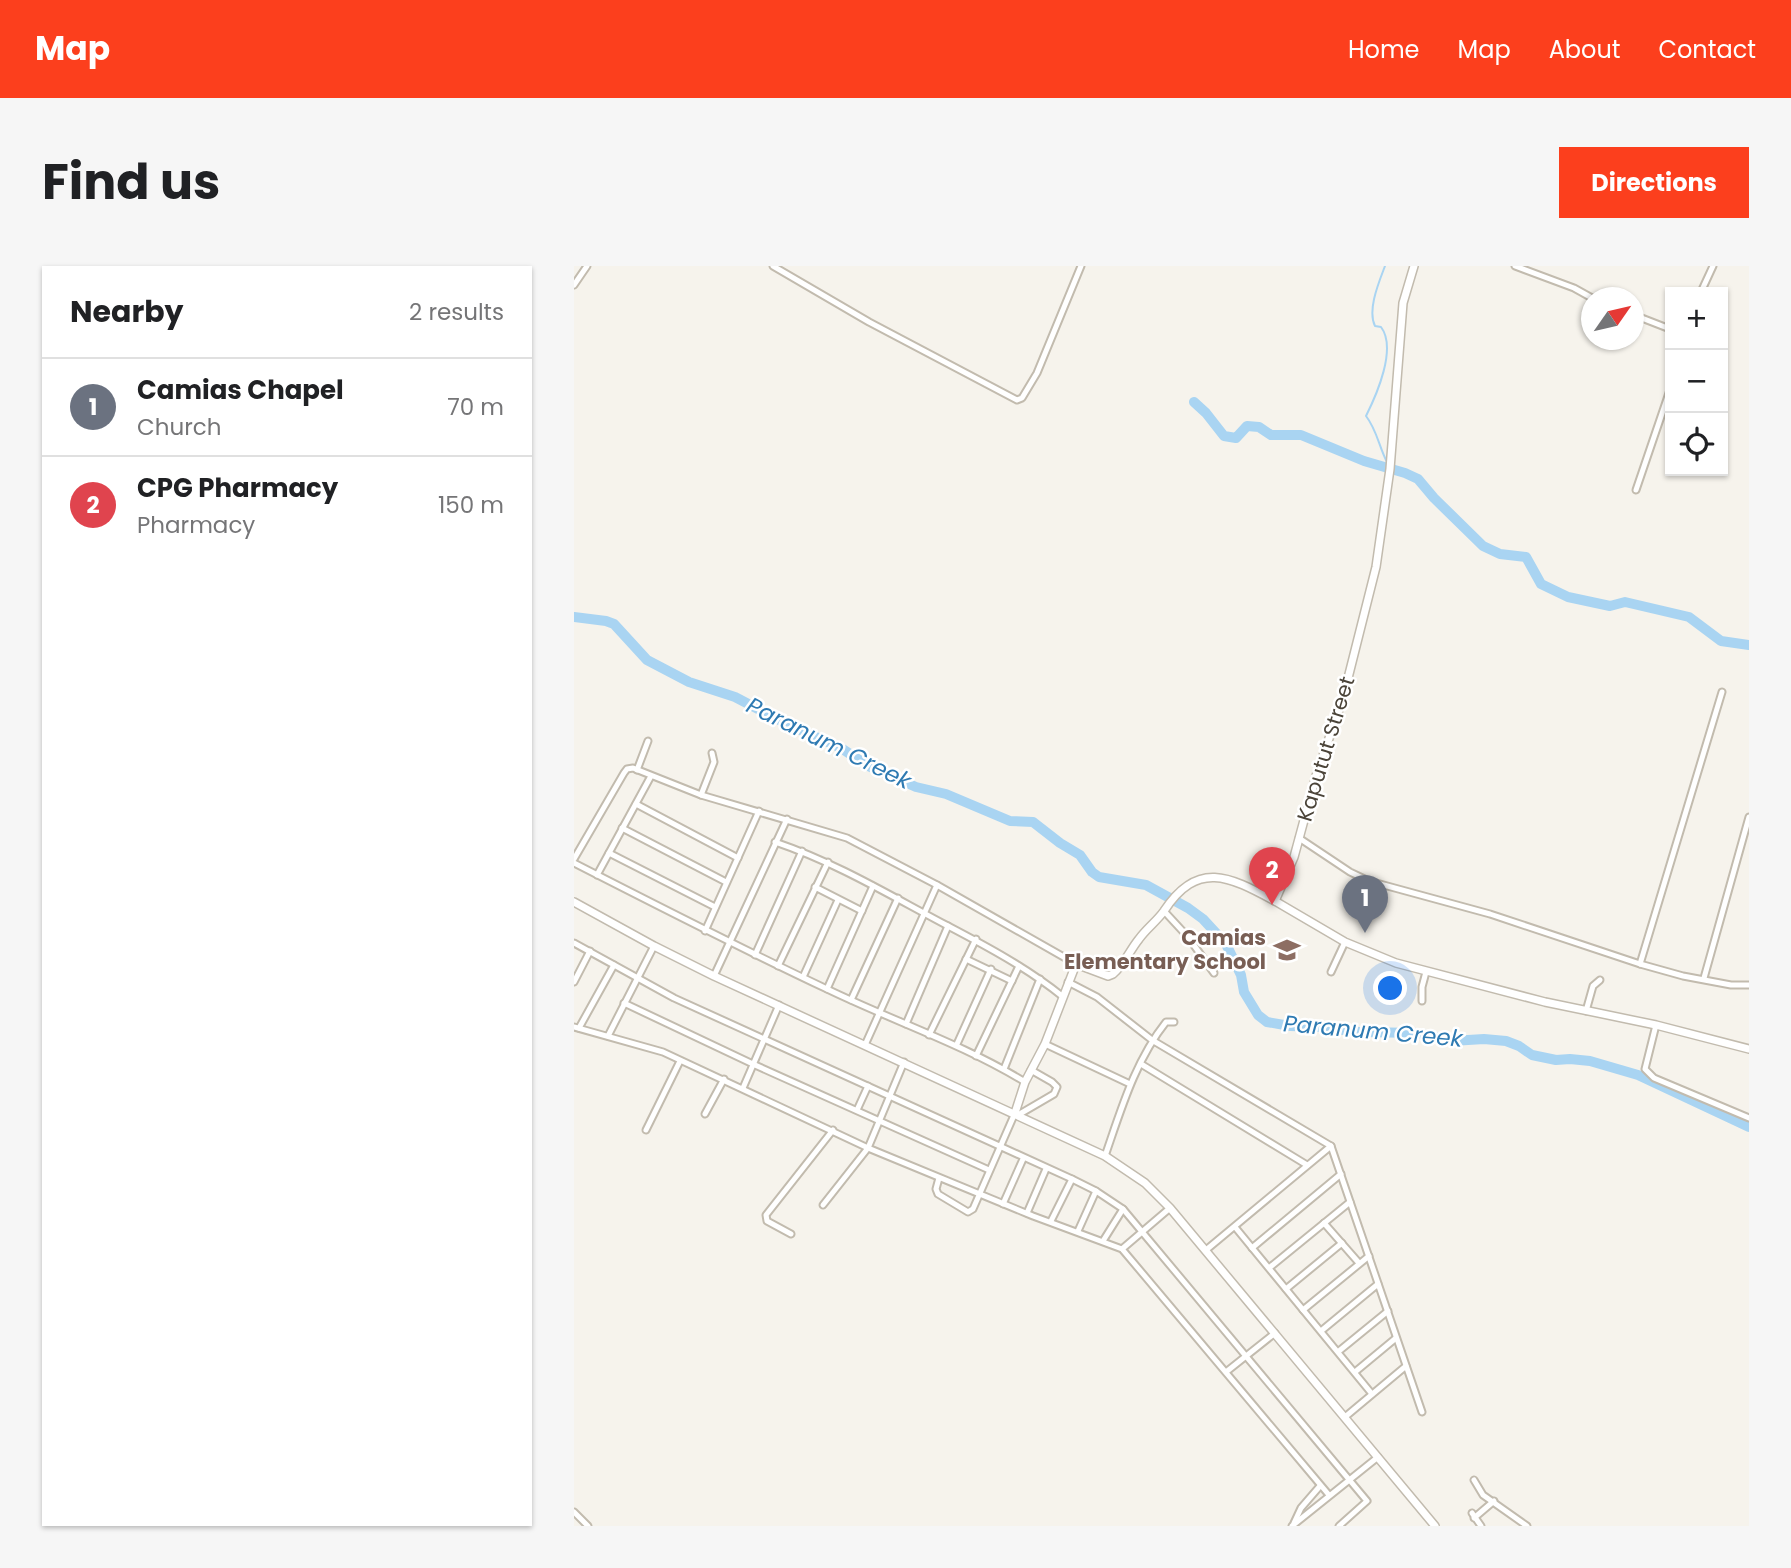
<!DOCTYPE html>
<html lang="en">
<head>
<meta charset="utf-8">
<style>
  :root { --surface:#fff; --page:#f6f6f6; --text:#202124; --muted:#757577; --line:#e0e0e0; --accent:#fc3f1d }
  body { margin:0; font-family:Poppins,sans-serif; background:var(--page); color:var(--text) }
  .controls { position:absolute; right:21px; top:21px; display:grid; overflow:hidden; border-radius:0px; box-shadow:0 2px 5px #0004 }
  .controls button { width:63px; height:63px; display:grid; place-items:center; padding:0; border:0; border-bottom:2px solid var(--line); background:var(--surface); color:var(--text); font:35px sans-serif }
  .compass { position:absolute; left:1007px; top:21px; width:63px; height:63px; border-radius:50%; background:var(--surface); box-shadow:0 2px 5px #0004; rotate:56deg }
  .you { position:absolute; left:817px; top:723px; width:24px; height:24px; margin:-18px; border:5px solid #fff; border-radius:50%; background:#1a73e8; box-shadow:0 0 0 10px #1a73e833 }
  .badge { display:grid; place-items:center; width:46px; height:46px; border-radius:50%; background:var(--accent); color:#fff; font-size:23px; font-weight:700 }
  .pin { position:absolute; translate:-50% -58px; filter:drop-shadow(0 2px 4px #0008) }
  .pin::after { content:''; position:absolute; top:37px; width:24px; height:21px; background:inherit; clip-path:polygon(0 0,100% 0,50% 100%) }
  .list { margin:0; padding:0; list-style:none }
  h2 { display:flex; justify-content:space-between; align-items:center; height:91px; margin:0; padding:0 28px; font-size:30px }
  h2 small { font-size:23px; font-weight:400; color:var(--muted) }
  .list li { display:grid; grid-template-columns:46px 1fr auto; gap:21px; align-items:center; box-sizing:border-box; height:98px; padding:0 28px; border-top:2px solid var(--line) }
  .list b { display:block; font-size:26px; white-space:nowrap }
  .list p { margin:0; font-size:23px; white-space:nowrap; color:var(--muted) }
  .list em { font-size:23px; font-style:normal; color:var(--muted) }
  .icon { flex:none; width:38px; height:38px; fill:none; stroke:currentColor; stroke-width:2; stroke-linecap:round; stroke-linejoin:round }
  .map { position:relative; flex:none; width:1175px; height:1260px; overflow:hidden; border-radius:0px }
  header { display:flex; align-items:center; gap:42px; box-sizing:border-box; height:98px; padding:0 35px; background:var(--accent); color:#fff }
  header strong { font-size:33px }
  nav { display:flex; gap:38px; margin-inline-start:auto; font-size:24px }
  .intro { display:flex; align-items:center; justify-content:space-between; box-sizing:border-box; height:168px; padding:0 42px }
  h1 { margin:0; font-size:49px }
  .button { padding:18px 32px; border-radius:0px; background:var(--accent); color:#fff; font-size:24px; font-weight:700 }
  main { display:flex; gap:42px; padding:0 42px }
  aside { flex:1; background:var(--surface); border-radius:0px; box-shadow:0 2px 5px #0004 }
  .map>svg:first-child { display:block }
</style>
</head>
<body>
<header>
<strong>Map</strong>
<nav><a>Home</a><a>Map</a><a>About</a><a>Contact</a></nav>
</header>
<div class="intro"><h1>Find us</h1><a class="button">Directions</a></div>
<main>
<aside>
<h2>Nearby<small>2 results</small></h2>
<ul class="list">
<li><span class="badge" style="background:#6b7280">1</span><div><b>Camias Chapel</b><p>Church</p></div><em>70 m</em></li>
<li><span class="badge" style="background:#e0444e">2</span><div><b>CPG Pharmacy</b><p>Pharmacy</p></div><em>150 m</em></li>
</ul>
</aside>
<div class="map">
<svg width="1175" height="1260" viewBox="0 0 1175 1260">
  <rect width="100%" height="100%" fill="#f6f3ec"/>
  <g fill="none" stroke-linecap="round" stroke-linejoin="round">
    <path stroke="#a9d4f2" stroke-width="2" d="M 811,0 C 805,16 793,44 801,60 L 807,61 C 823,82 803,128 792,150 C 803,164 805,181 813,196"/>
    <g stroke="#a9d4f2" stroke-width="10">
      <polyline points="620,136 632,147 650,170 662,172 673,160 685,161 697,169 727,169 790,195 831,207 844,213 860,232 909,280 926,288 952,291 967,318 994,331 1036,340 1051,336 1115,351 1147,375 1175,379"/>
      <polyline points="0,351 32,355 40,358 73,394 115,416 161,431 215,459 267,482 294,500 342,521 372,528 436,555 459,556 486,577 506,589 518,606 525,611 572,619 614,642 629,653 652,678 667,709 670,726 684,749 693,756 716,760 747,761 785,766 844,767 878,775 910,773 932,775 945,780 958,789 982,794 996,793 1016,795 1064,809 1175,861"/>
    </g>
    <g stroke="#c2bbae" stroke-width="9">
      <g id="minor">
        <polyline points="199,0 295,56 443,134 448,132 463,107 507,0"/>
        <polyline points="941,0 1000,22 1018,32"/>
        <polyline points="0,19 13,0"/>
        <polyline points="1127,26 1139,0"/>
        <polyline points="1060,49 1096,63"/>
        <polyline points="1062,224 1096,124"/>
        <polyline points="63,504 74,475"/>
        <polyline points="127,529 140,496 138,487"/>
        <polyline points="62,538 164,592"/>
        <polyline points="48,562 152,616"/>
        <polyline points="725,572 776,606 795,615 916,648 1066,698 1109,710 1157,719 1175,719"/>
        <path d="M 201,576 C 263,597 317,630 374,660 C 414,681 453,702 488,730"/>
        <polyline points="35,587 141,641"/>
        <polyline points="0,593 50,507 53,503 59,502 127,529 273,572 363,619"/>
        <path d="M 0,597 C 84,640 168,683 253,723 C 319,755 389,778 451,816"/>
        <polyline points="23,609 77,510"/>
        <polyline points="241,621 288,645"/>
        <polyline points="590,645 614,671 640,707"/>
        <polyline points="131,665 185,545"/>
        <polyline points="0,677 100,732 498,913 522,925 549,943 793,1235 765,1260"/>
        <polyline points="181,689 228,585"/>
        <polyline points="392,693 438,715"/>
        <polyline points="1066,698 1148,426"/>
        <polyline points="204,700 254,596"/>
        <polyline points="757,706 771,676"/>
        <polyline points="140,710 213,553"/>
        <polyline points="229,711 264,634"/>
        <polyline points="1130,712 1175,551"/>
        <polyline points="0,716 16,685"/>
        <polyline points="494,716 523,731 578,774 757,880 848,1146"/>
        <polyline points="253,723 299,620"/>
        <polyline points="277,734 324,632"/>
        <polyline points="848,735 848,721 852,706"/>
        <polyline points="50,737 181,799 415,904"/>
        <polyline points="1012,745 1019,720 1026,714"/>
        <polyline points="332,758 374,660"/>
        <polyline points="1082,759 1071,803 1080,812 1175,852"/>
        <polyline points="0,761 89,786 294,882 459,950 548,983 755,1229"/>
        <polyline points="5,762 40,699"/>
        <polyline points="355,769 402,673"/>
        <polyline points="34,770 80,680"/>
        <polyline points="383,778 417,703"/>
        <polyline points="471,778 556,818"/>
        <polyline points="291,779 363,619 502,698"/>
        <polyline points="402,790 445,700"/>
        <polyline points="567,798 733,899"/>
        <polyline points="430,803 466,713"/>
        <polyline points="169,822 205,739"/>
        <polyline points="283,844 294,820"/>
        <polyline points="131,848 150,813"/>
        <polyline points="444,849 480,828 483,821 478,816 457,804"/>
        <polyline points="72,864 106,795"/>
        <path d="M 531,890 C 547,844 561,795 592,756 L 600,756"/>
        <polyline points="365,912 362,923 364,928 394,946 399,943 441,847"/>
        <polyline points="429,938 449,893"/>
        <polyline points="249,939 294,882 330,796"/>
        <polyline points="453,947 472,903"/>
        <polyline points="477,955 498,913"/>
        <polyline points="750,957 785,997"/>
        <polyline points="661,961 798,1128"/>
        <polyline points="504,965 522,925"/>
        <polyline points="217,968 193,955 192,949 259,864"/>
        <polyline points="529,975 549,943"/>
        <polyline points="678,982 767,908"/>
        <polyline points="548,983 596,942"/>
        <polyline points="632,984 757,880"/>
        <polyline points="695,1002 776,936"/>
        <polyline points="712,1023 768,977"/>
        <polyline points="729,1044 795,990"/>
        <polyline points="747,1065 804,1018"/>
        <polyline points="765,1085 814,1045"/>
        <polyline points="652,1106 701,1067"/>
        <polyline points="781,1106 822,1072"/>
        <polyline points="771,1151 832,1100"/>
        <polyline points="900,1214 909,1229 953,1260"/>
        <polyline points="0,1246 14,1260"/>
        <polyline points="898,1247 907,1260"/>
        <polyline points="900,1252 920,1235"/>
        <polyline points="720,1257 727,1242 746,1220"/>
        <polyline points="718,1260 804,1191"/>
      </g>
    </g>
    <g stroke="#c2bbae" stroke-width="10">
      <g id="tertiary">
        <polyline points="840,0 829,37 816,203 802,301 769,432 742,510 720,591 701,635 771,676 822,697 971,736 1082,759 1175,783"/>
        <polyline points="0,636 80,680 140,710 531,890 571,917 596,942 861,1260"/>
        <path d="M 441,847 L 451,816 L 471,778 L 502,698 L 534,710 L 539,708 C 550,699 556,684 565,673 C 572,663 583,655 590,645 C 624,593 656,611 701,635"/>
      </g>
    </g>
    <use href="#minor" stroke="#fff" stroke-width="5"/>
    <use href="#tertiary" stroke="#fff" stroke-width="7"/>
  </g>
  <defs>
    <g id="school-bare" transform="scale(2.1)"><path d="M0-5L7-2L0 1L-7-2ZM-4 1L0 2.5L4 1V4Q0 6-4 4Z" fill="#8d6e63" stroke="#fff" stroke-width="2.5" paint-order="stroke"/></g>
  </defs>
  <g fill-rule="evenodd">
    <use href="#school-bare" x="713" y="684"/>
  </g>
  <g text-anchor="middle" stroke-width="5" stroke-linejoin="round" paint-order="stroke">
    <g font-size="21" fill="#4b4439" stroke="#fff">
      <text transform="translate(752 483) rotate(-73)" y="7">Kaputut Street</text>
    </g>
    <g font-size="21" font-weight="bold" fill="#785e54" stroke="#fff" text-anchor="end">
      <text x="692" y="679">Camias<tspan x="692" dy="24">Elementary School</tspan></text>
    </g>
    <g font-size="23" font-style="italic" fill="#2e7ab2" stroke="#fff">
      <text transform="translate(255 477) rotate(26)" y="8">Paranum Creek</text>
      <text transform="translate(799 765) rotate(5)" y="8">Paranum Creek</text>
    </g>
  </g>
</svg>
<div class="controls">
<button>+</button>
<button>−</button>
<button><svg class="icon" aria-label="locate" viewBox="0 0 24 24"><circle cx="12" cy="12" r="6"/><path d="M12 2v4M12 18v4M2 12h4M18 12h4"/></svg></button>
</div>
<svg class="compass" viewBox="-18 -18 36 36"><path d="M0-13l5 13h-10z" fill="#e53935"/><path d="M0 13l5-13h-10z" fill="#757577"/></svg>
<div class="you"></div>
<div class="pin badge" style="left:791px;top:667px;background:#6b7280">1</div>
<div class="pin badge" style="left:698px;top:639px;background:#e0444e">2</div>
</div>
</main>
</body>
</html>
